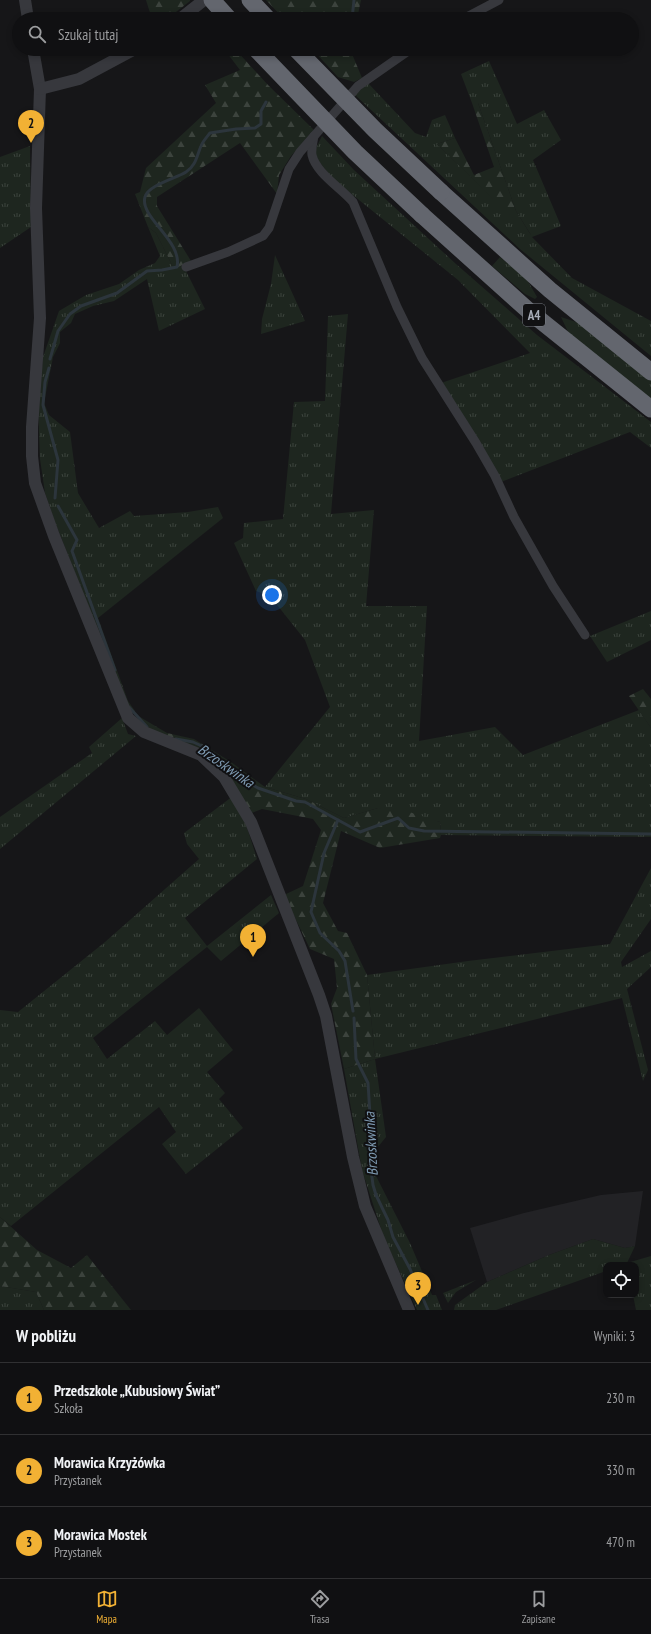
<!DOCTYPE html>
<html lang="pl">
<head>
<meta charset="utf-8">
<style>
  :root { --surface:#101012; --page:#19191b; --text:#f1f3f6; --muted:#9c9d9f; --line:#303032; --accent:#f2b134 }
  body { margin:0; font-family:"PT Sans Narrow",sans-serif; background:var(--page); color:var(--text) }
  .controls { position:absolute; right:12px; bottom:12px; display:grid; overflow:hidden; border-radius:8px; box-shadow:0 2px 6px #0003 }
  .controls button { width:36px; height:36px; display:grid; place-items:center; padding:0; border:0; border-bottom:1px solid var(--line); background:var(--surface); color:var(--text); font:20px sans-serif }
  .you { position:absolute; left:272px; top:595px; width:14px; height:14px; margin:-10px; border:3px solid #fff; border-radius:50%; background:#1a73e8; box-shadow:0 0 0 6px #1a73e833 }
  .badge { display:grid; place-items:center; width:26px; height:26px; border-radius:50%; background:var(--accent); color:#111; font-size:13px; font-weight:700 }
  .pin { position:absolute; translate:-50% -33px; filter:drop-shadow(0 1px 2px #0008) }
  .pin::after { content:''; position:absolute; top:21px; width:14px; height:12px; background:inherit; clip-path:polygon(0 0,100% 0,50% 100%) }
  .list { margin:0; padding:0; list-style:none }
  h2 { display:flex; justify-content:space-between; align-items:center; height:52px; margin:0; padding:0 16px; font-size:17px }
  h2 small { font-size:13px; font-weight:400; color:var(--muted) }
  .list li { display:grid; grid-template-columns:26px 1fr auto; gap:12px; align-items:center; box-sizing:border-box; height:72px; padding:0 16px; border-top:1px solid var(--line) }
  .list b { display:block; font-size:15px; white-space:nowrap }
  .list p { margin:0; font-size:13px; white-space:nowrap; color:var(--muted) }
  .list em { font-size:13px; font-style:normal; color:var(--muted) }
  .icon { flex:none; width:22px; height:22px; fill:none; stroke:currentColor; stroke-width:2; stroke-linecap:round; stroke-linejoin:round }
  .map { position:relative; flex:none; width:651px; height:1310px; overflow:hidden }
  .search { position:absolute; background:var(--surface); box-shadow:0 2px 6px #0003; left:12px; right:12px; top:12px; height:44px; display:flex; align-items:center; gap:10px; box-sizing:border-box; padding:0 14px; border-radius:22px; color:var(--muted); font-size:15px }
  .sheet { height:268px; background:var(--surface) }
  nav { display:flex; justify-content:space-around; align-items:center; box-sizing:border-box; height:56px; border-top:1px solid var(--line); background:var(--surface); font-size:11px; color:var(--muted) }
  nav a { display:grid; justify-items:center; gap:2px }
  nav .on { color:var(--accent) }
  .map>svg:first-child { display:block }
</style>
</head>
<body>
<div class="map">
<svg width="651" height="1310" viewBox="0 0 651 1310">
  <defs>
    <pattern id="grass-tufts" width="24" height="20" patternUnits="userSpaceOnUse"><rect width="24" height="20" fill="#1e261f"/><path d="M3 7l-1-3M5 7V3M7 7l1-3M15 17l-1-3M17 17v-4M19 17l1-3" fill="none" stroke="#3c433d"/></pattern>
    <pattern id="forest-firs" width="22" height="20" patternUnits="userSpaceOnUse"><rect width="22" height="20" fill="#1e261f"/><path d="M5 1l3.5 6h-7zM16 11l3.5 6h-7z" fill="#3c433d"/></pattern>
  </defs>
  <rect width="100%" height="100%" fill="#161618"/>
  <polygon fill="#222225" points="643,1191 635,1246 625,1248 593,1239 549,1255 487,1282 470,1228 524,1213 601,1195"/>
  <g fill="url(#grass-tufts)">
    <polygon points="489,61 517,124 544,110 561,140 533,160 561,226 532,237 572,278 651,321 651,356 520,249 355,95 368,83 415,133 426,137 432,120 445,115 455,138 437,144 531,235 516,211 478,103 472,103 461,74"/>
    <polygon points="322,136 354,170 456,264 537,335 651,422 651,448 630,432 501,482 441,383 530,353 458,280 333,179 317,159 315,150"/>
    <polygon points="30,146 31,227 0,248 0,157"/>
    <polygon points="148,227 156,233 174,269 183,265 205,309 159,331 147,279 114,301 93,306 75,314 71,323 60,332 60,343 53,357 44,403 49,415 70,432 78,493 99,528 130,511 134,516 188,512 218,507 223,518 98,618 128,701 135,711 131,715 55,522 45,493 40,459 38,406 43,357 59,311 86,295 119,284 139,270 155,263 160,256"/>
    <polygon points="275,255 305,321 261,334 262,319 271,284"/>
    <polygon points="500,257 526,278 537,297 535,299 525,294 492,266"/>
    <polygon points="348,314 331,514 374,510 366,606 427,606 419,741 495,727 523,755 639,710 651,728 651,837 441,835 440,822 378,808 344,818 306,799 265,787 330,707 305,640 270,596 256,591 234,543 243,538 244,523 283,519 294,402 325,401 328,316"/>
    <polygon points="561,317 582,324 651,380 651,400 571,338"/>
    <polygon points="651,611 651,640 607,662 590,636"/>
    <polygon points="122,718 128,734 136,736 0,849 0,817 92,753 89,747"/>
    <polygon points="233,796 244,818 257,859 185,918 207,946 271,895 279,913 221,961 207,947 93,1038 107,1059 155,1021 167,1035 199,1008 233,1050 207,1072 225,1093 219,1099 243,1128 186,1174 162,1144 176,1132 159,1107 11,1226 0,1217 0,1010 18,1012 105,942 199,859 187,844 184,833"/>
    <polygon points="651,868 651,919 621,962 622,967 651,951 651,967 627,989 648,1070 643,1081 622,998 375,1059 386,1137 373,1153 375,1174 410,1243 432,1295 436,1295 442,1310 417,1310 383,1235 362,1170 344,1069 375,1059 367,975 468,961 610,944"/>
    <polygon points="593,1239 625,1248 635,1246 627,1263 651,1256 651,1310 636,1310 633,1295 636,1295 636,1265 627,1265 626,1263 621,1265 606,1265 606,1271 496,1310 454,1310 455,1305 487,1282 549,1255"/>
    <polygon points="476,1280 456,1292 448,1303 443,1293"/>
    <polygon points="0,1286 36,1292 44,1310 0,1310"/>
  </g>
  <g fill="url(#forest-firs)">
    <polygon points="146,0 190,0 190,1 167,19 152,19"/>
    <polygon points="266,0 361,0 357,19 284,19"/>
    <polygon points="224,49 235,49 268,85 314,130 291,156 279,175 277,194 240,143 157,197 157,206 191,261 174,269 156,233 148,227 135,194 140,192 146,168 216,103 205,85 240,70"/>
    <polygon points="312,49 350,49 362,78 354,82 338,77"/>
    <polygon points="472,103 478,103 516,211 532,237 437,144 455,138 474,175 494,167"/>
    <polygon points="643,689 651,699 651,728 629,696"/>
    <polygon points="140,717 167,733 194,739 231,762 265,787 306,799 344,818 378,808 400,809 440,822 441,835 440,838 380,848 341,831 323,903 338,931 347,933 367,975 375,1059 344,1069 331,1004 337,988 334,959 310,949 284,895 303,886 321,830 313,819 262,809 249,814 226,775 149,731 136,722"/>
    <polygon points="0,1217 37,1250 71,1268 87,1255 131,1310 44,1310 36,1292 0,1286"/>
  </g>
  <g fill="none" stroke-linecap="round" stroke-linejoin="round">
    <g stroke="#2c353c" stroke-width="3">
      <polyline points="352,19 354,0"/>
      <polyline points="331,50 332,49"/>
      <path d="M 50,359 L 58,331 L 70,314 L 81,306 L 117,293 L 147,271 L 162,270 L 177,267 C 183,241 139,217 145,197 C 148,185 177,178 186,172 C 196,166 197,155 201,146 C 203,141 207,137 210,133 L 236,129 L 255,128 L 261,124 L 261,111 L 266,102"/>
      <polyline points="49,368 45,382 43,405 58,460 55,498"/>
      <polyline points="58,506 77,540 72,551 115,670"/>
      <polyline points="129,707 147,727"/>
      <polyline points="176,739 193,742 204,747 249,783 258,788 296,801 305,802 338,820 324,853 311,912 320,933 339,951 345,961 353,1011"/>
      <polyline points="338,820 360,832 398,818 409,828 424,831 651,834"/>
      <polyline points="354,1018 356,1059 368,1083 371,1131 370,1162 373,1185 376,1195 388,1220 393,1237 410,1269 428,1310"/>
    </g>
    <g stroke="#37383d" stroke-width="9">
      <polyline points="463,19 499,0"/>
      <path d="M 314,136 C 313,142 311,149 312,155 C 316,173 341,188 353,202 L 397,307 L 422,358 L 476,443 L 495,476 L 514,517 L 553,586 L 585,635"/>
      <polyline points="186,267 228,252 263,236 269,228 289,169 300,152 358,86 411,49"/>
    </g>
    <g stroke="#37383d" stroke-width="12">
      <polyline points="25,0 28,19"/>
      <polyline points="180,19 204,0"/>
      <polyline points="33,49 40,89 36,208 40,318 32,427 32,456 35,483 54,536 128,718 144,732 201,755 224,777 251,822 319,995 326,1016 353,1157 365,1206 409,1310"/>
      <polyline points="40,89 79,79 135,49"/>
    </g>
    <g stroke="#63666e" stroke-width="17">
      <polyline points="212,0 229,19"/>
      <polyline points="250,0 268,19"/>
      <polyline points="441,192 550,290 651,372"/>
      <polyline points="422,215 530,312 651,409"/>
    </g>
    <g stroke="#63666e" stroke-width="17">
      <polyline points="256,49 355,152 422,215"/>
      <polyline points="296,49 375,130 441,192"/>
    </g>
  </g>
  <g text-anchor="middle" stroke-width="4" stroke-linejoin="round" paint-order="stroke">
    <rect fill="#111113" stroke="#7b7e86" stroke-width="1" x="523" y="304" width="22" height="22" rx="3"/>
    <g font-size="13" font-weight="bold" fill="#a8adb8">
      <text x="534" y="320">A4</text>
    </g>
    <g font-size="15" font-style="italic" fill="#7f9bb3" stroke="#111113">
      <text transform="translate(226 766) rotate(35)" y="5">Brzoskwinka</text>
      <text transform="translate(371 1144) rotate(-93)" y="5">Brzoskwinka</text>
    </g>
  </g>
</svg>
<div class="controls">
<button><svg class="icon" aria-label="locate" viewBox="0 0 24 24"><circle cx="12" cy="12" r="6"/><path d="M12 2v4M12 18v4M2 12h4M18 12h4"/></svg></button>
</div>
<div class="you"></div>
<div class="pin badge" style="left:253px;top:957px">1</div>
<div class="pin badge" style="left:31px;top:143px">2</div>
<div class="pin badge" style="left:418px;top:1305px">3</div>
<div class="search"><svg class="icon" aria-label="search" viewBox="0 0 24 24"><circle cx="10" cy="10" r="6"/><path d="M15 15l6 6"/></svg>Szukaj tutaj</div>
</div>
<section class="sheet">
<h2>W pobliżu<small>Wyniki: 3</small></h2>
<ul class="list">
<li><span class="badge">1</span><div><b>Przedszkole „Kubusiowy Świat”</b><p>Szkoła</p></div><em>230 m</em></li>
<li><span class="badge">2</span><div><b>Morawica Krzyżówka</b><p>Przystanek</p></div><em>330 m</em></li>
<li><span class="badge">3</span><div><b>Morawica Mostek</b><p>Przystanek</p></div><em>470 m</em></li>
</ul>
</section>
<nav>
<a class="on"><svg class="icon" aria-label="map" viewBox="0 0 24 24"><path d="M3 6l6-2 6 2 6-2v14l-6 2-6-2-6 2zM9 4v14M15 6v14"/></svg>Mapa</a>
<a><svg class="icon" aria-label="directions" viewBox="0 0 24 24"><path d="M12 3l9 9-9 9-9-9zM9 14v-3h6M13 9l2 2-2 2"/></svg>Trasa</a>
<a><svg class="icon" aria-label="saved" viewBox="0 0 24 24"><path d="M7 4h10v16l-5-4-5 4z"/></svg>Zapisane</a>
</nav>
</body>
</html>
